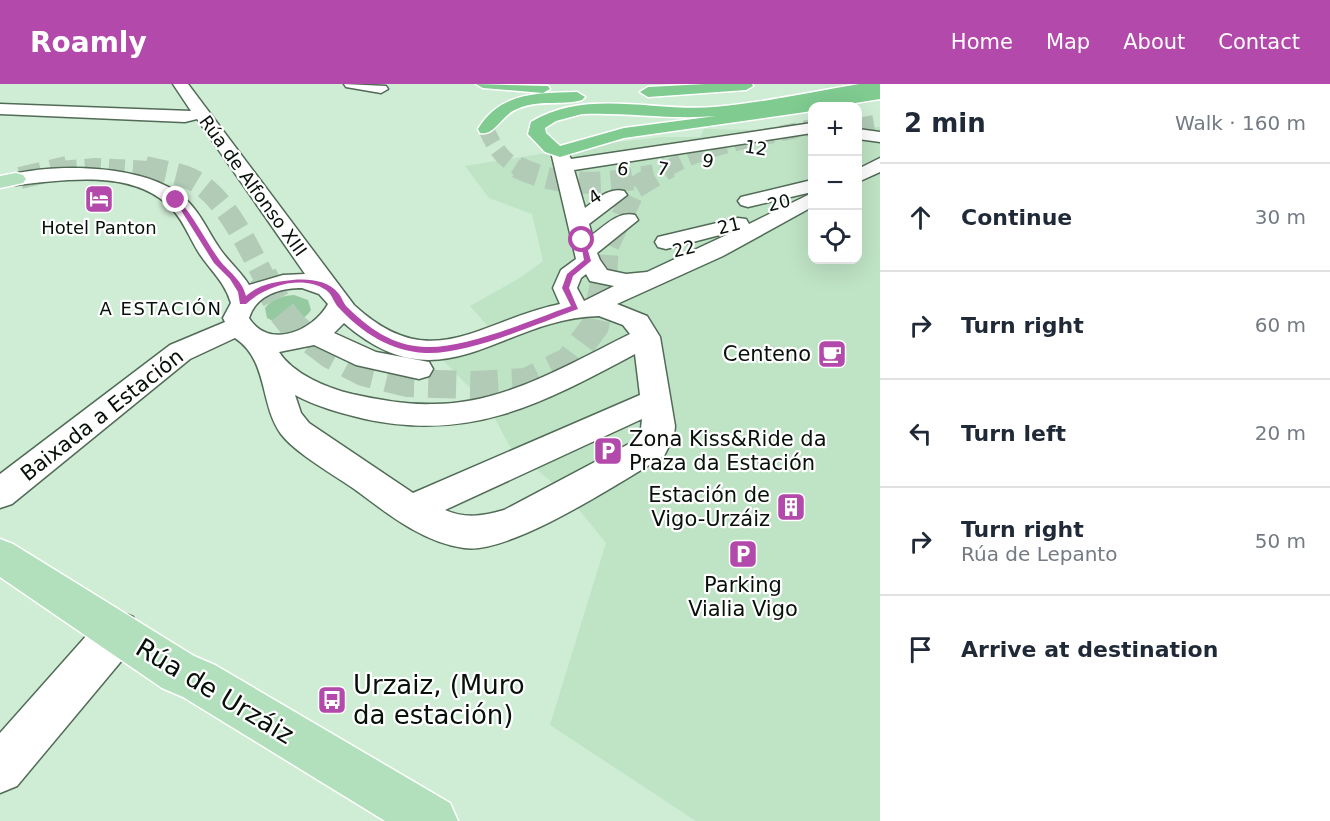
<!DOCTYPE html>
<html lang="en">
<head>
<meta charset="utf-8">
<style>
  :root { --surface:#fff; --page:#f6f6f7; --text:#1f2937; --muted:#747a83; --line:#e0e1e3; --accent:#b349ab }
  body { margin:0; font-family:"DejaVu Sans",sans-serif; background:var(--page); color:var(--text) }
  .controls { position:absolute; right:18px; top:18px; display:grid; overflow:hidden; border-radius:12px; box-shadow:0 6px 24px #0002 }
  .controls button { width:54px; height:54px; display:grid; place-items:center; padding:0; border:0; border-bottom:2px solid var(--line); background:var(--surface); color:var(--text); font:30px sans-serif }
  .stop { position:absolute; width:18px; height:18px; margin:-14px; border:4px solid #b349ab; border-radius:50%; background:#fff }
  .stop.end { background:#b349ab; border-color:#fff; box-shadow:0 2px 6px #0008 }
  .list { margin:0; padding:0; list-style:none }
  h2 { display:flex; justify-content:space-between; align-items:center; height:78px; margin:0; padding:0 24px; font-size:26px }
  h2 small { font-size:20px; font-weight:400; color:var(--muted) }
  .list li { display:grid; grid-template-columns:39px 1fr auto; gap:18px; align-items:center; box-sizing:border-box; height:108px; padding:0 24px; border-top:2px solid var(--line) }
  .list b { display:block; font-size:22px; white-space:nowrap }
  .list p { margin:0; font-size:20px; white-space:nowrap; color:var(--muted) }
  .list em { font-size:20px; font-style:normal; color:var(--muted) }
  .icon { flex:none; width:33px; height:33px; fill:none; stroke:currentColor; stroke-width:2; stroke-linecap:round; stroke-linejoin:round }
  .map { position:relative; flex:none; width:880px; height:737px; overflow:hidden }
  header { display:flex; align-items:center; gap:36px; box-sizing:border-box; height:84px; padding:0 30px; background:var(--accent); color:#fff }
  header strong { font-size:28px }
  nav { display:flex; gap:33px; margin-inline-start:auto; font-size:21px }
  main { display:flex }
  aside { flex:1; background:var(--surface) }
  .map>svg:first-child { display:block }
</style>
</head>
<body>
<header>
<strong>Roamly</strong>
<nav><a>Home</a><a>Map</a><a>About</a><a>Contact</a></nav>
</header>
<main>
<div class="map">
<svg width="880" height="737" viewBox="0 0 880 737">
  <rect width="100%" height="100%" fill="#cfecd4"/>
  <polygon fill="#bfe3c5" points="880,43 880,737 696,737 550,641 606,459 567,411 510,363 490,325 442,275 496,251 470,222 520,194 543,177 532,130 489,114 465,82 610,59 663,53 700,53 704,45 812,47 812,176 858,176 858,44"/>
  <path fill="#95caa0" d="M 294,211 L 308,216 L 311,226 C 301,241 282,243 267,234 L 265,224 C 273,214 282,212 294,211 Z"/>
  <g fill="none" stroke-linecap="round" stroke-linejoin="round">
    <g stroke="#b1cbb6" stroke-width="16" stroke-dasharray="16 8" stroke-linecap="butt">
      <polyline points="858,42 880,38"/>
      <path d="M 486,45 C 494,62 502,76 520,85"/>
      <polyline points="61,85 95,82 151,85"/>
      <path d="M 667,85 C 709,60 764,54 812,43"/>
    </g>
    <g stroke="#b1cbb6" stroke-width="22" stroke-dasharray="22 10" stroke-linecap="butt">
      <path d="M 145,83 C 160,87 178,89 191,95 C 225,111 247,161 264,193"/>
      <path d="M 517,83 C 560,104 608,101 654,91"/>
      <polyline points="20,94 67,83"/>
      <polyline points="606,193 608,162 636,103 669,83"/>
    </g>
    <polyline stroke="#b1cbb6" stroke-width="28" stroke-dasharray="28 14" stroke-linecap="butt" points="263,191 282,228 294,243 331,271 363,288 407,299 474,301 526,298 569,277 595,242 606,191"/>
    <g stroke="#516b56" stroke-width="3">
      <g id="minor">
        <path d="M 173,0 L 188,0 L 354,221 C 432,293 478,237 560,220 L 553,204 L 561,186 L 576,175 L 551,68 L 554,64 L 566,64 L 571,75 L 812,39 L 812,49 L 574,86 L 585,124 C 597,115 609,103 624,107 L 627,111 L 589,140 L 592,151 C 605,142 618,127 635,131 L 638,136 L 597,169 L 600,176 L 607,186 L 626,190 L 647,188 L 735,147 L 666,165 L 658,163 L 655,158 L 658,153 L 738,134 L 746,135 L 749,140 L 812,109 L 812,123 L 723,172 L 617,220 L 647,232 L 660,253 L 675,342 L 674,352 L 664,372 C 622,397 510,471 464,464 C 423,458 389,431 357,407 C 336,392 295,369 281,350 C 259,319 269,277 235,254 L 190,275 L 12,420 L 0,424 L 0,390 L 170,261 L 225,238 L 223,234 L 231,219 C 225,198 210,186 199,169 C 190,155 184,138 173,126 C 136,84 66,96 16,101 L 9,99 L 6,95 L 9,91 C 56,79 145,80 183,113 C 200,127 208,148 220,165 C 229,178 241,188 249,201 L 283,191 L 305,190 L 197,35 L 185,38 L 0,30 L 0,20 L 191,27 ZM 586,190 L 590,197 L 614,202 L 584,217 L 577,204 L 581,194 ZM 302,204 L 319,210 L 328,220 C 313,247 269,266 249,234 C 256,211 280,204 302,204 ZM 599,232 L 623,241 L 630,250 C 569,280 504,320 434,320 C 406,321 380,316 352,310 C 327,304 293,290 279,268 L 314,261 L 356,281 L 419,295 L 429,292 L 433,285 L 429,278 L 376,268 L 334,249 L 344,239 C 442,325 501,234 599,232 ZM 635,270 L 640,311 L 413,409 L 309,339 L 301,329 L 295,311 C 317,323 341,329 365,335 C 472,358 543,319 635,270 ZM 642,335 L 640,354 L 504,426 C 484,432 465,435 445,426 Z"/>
        <polygon points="344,0 386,2 388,5 381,9 346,3"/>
        <polygon points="858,45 880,48 880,58 858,55"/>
        <polygon points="880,74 880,88 858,98 858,85"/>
        <polygon points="812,96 812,108 748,123 741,121 738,117 741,113"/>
        <polygon points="118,527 133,533 139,548 133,563 17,702 0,709 0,649 103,533"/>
      </g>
    </g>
    <g stroke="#fff" stroke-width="3">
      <g id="major">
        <polygon points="16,89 23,91 26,95 23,99 0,104 0,92"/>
        <polygon points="0,455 13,460 194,572 215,581 450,719 458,737 385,737 183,613 162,604 0,493"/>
      </g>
    </g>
    <g stroke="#fff" stroke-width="3">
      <g id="highway">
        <polygon points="476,0 548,2 550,5 543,9 483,4"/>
        <polygon points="706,0 752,0 753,2 746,6 648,13 640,8 648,3"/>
        <path d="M 859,0 L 880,0 L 880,5 L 730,31 L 880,5 L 880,15 L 836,22 L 812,22 L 812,27 L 624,54 L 560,73 L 545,68 L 528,50 L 531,38 C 586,4 654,28 714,23 C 763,19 811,8 859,0 ZM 582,30 C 627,28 671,36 716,32 L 624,44 L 560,62 L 546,49 L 545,44 L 556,37 Z"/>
        <path d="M 577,8 L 585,13 L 582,16 C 561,22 538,15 517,25 C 501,31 495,52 480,49 L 478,45 C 500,8 538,9 577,8 Z"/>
      </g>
    </g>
    <use href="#minor" fill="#fff" fill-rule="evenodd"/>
    <use href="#major" fill="#b2e0bc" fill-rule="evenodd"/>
    <use href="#highway" fill="#7fcb90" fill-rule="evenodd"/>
  </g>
  <path fill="#b349ab" d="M 174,115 L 178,115 C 194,133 204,154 218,174 C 227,187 242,195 246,212 C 257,202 270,199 284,197 C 302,194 327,194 339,210 C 342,214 343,218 346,222 C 368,244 393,262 425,263 C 466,265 531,236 571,222 L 562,204 L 567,190 L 584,176 L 580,155 L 585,156 L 591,177 L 573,192 L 569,204 L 578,225 C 536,240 468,271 425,269 C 391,267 362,249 339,224 C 333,218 333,211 326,206 C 302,190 265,202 246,220 L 240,220 L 238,208 L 230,195 L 214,179 Z"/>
  <defs>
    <g id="hotel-square" transform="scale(1.5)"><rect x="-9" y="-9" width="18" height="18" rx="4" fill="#b349ab" stroke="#fff"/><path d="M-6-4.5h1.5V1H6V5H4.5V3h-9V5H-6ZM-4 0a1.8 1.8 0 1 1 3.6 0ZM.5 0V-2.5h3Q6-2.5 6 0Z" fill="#fff"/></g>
    <g id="cafe-square" transform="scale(1.5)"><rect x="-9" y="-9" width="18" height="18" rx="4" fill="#b349ab" stroke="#fff"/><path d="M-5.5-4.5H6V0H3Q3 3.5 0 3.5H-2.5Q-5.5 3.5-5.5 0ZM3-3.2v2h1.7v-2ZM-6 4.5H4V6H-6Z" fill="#fff"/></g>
    <g id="parking-square" transform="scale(1.5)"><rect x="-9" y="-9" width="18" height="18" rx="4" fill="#b349ab" stroke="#fff"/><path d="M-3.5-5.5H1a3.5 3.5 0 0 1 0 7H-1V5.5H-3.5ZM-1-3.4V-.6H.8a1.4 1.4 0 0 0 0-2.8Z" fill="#fff"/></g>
    <g id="building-square" transform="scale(1.5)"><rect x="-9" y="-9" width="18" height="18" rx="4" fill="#b349ab" stroke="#fff"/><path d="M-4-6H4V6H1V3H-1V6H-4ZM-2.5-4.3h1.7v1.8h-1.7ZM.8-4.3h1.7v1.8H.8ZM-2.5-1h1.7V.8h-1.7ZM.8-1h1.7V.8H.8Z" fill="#fff"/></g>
    <g id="bus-square" transform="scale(1.5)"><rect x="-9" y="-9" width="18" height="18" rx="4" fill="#b349ab" stroke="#fff"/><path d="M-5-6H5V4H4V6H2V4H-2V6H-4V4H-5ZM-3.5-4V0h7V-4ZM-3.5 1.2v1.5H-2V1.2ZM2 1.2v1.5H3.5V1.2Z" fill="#fff"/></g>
  </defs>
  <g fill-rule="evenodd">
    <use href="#hotel-square" x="99" y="115"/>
    <use href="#cafe-square" x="832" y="270"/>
    <use href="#parking-square" x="608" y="367"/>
    <use href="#building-square" x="791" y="423"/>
    <use href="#parking-square" x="743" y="470"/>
    <use href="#bus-square" x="332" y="616"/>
  </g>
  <g text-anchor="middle" stroke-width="4.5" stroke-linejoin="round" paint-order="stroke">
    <g font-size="18" fill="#071109" stroke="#fff">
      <text transform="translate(756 64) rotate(9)" y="6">12</text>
      <text transform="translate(708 77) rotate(10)" y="6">9</text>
      <text transform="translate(623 85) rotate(10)" y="6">6</text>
      <text transform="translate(663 85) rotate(10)" y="6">7</text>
      <text transform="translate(253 102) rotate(54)" y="6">Rúa de Alfonso XIII</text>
      <text transform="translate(595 113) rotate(-34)" y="6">4</text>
      <text transform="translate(779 119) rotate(-14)" y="6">20</text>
      <text transform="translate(729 142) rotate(-14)" y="6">21</text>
      <text transform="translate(684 165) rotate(-14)" y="6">22</text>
    </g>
    <g font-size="18" fill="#071109" stroke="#fff">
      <text x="99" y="150">Hotel Panton</text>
    </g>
    <g font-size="18" letter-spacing="1.5" fill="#071109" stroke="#fff">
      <text x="161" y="231">A ESTACIÓN</text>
    </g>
    <g font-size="21" fill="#071109" stroke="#fff" text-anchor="end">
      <text x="811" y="277">Centeno</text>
      <text x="629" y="362" text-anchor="start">Zona Kiss&amp;Ride da<tspan x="629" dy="24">Praza da Estación</tspan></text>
      <text x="770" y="418">Estación de<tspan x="770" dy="24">Vigo-Urzáiz</tspan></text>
      <text x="743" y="508" text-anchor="middle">Parking<tspan x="743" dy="24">Vialia Vigo</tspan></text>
    </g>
    <g font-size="21" fill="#071109" stroke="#fff">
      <text transform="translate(102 331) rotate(-38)" y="7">Baixada a Estación</text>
    </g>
    <g font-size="26" fill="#071109" stroke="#fff" text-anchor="start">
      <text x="353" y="610">Urzaiz, (Muro<tspan x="353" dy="30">da estación)</tspan></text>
    </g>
    <g font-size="26" fill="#071109" stroke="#fff">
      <text transform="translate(215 607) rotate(31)" y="9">Rúa de Urzáiz</text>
    </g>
  </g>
</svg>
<div class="controls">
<button>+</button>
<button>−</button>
<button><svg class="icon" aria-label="locate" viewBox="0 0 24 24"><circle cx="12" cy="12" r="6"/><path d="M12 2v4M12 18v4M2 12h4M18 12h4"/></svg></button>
</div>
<div class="stop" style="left:582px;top:156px"></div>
<div class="stop end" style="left:176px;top:116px"></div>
</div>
<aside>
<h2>2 min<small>Walk · 160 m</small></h2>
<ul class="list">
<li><svg class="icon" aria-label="ahead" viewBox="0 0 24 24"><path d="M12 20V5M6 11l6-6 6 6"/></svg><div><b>Continue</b></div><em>30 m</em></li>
<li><svg class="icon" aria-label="right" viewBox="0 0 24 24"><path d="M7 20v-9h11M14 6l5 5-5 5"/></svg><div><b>Turn right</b></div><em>60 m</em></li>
<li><svg class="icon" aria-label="left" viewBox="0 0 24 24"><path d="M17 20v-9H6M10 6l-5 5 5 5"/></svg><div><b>Turn left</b></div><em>20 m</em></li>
<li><svg class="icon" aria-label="right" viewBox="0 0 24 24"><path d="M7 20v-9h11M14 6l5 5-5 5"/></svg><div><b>Turn right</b><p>Rúa de Lepanto</p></div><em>50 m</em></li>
<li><svg class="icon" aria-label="arrive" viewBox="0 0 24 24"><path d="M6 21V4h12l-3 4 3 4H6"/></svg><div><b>Arrive at destination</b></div></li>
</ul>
</aside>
</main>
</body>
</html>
